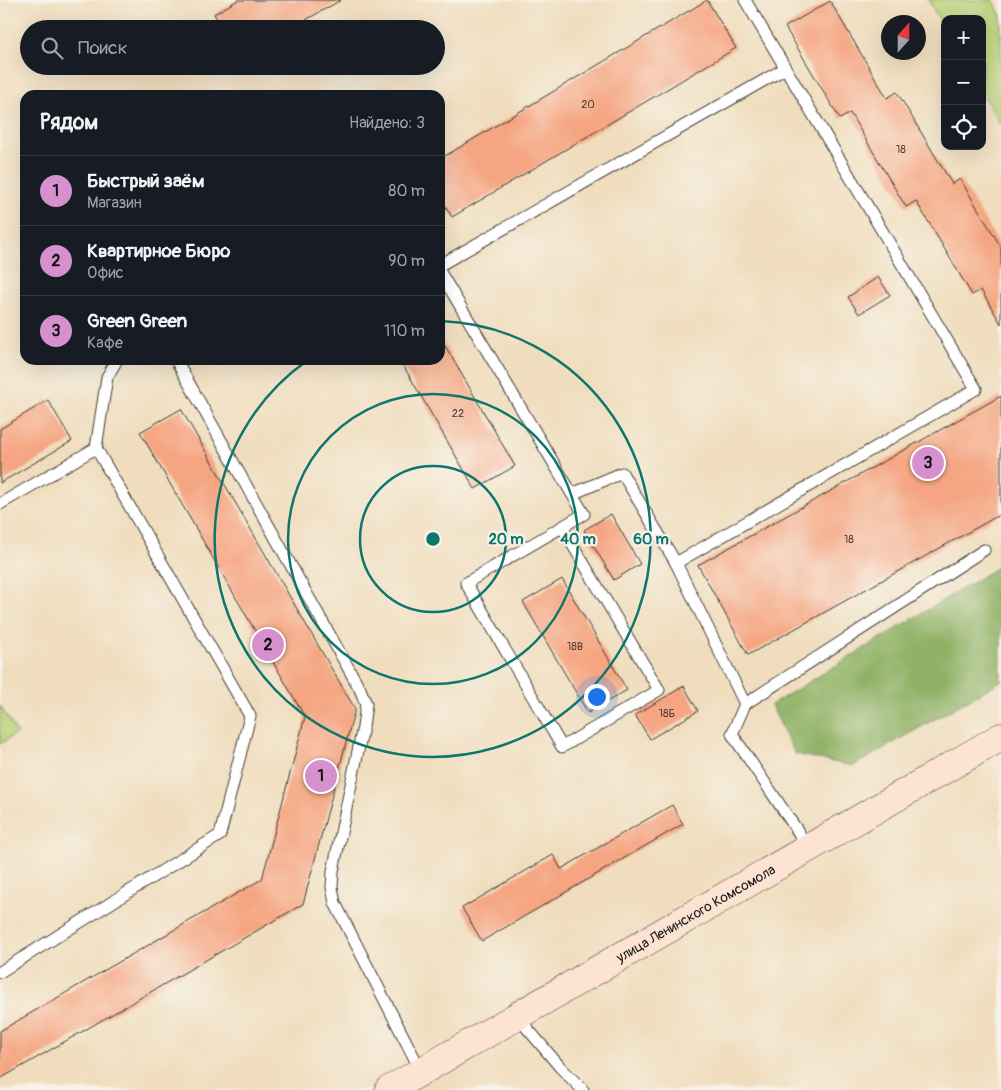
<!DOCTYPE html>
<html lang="ru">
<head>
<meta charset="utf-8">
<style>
  :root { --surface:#171b24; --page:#20242c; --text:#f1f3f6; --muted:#9ea1a6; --line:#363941; --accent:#d690ce }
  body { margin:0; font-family:Pangolin,sans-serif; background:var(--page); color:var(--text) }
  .controls { position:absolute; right:15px; top:15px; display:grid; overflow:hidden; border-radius:10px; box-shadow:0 5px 20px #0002 }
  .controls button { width:45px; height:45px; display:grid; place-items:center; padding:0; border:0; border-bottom:1px solid var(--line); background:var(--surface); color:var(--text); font:25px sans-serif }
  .compass { position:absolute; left:881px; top:15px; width:45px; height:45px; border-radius:50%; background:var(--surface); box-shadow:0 5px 20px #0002; rotate:21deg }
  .you { position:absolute; left:596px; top:696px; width:18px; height:18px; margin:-12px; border:4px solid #fff; border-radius:50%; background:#1a73e8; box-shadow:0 0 0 8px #1a73e833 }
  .badge { display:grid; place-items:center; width:32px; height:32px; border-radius:50%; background:var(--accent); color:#111; font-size:16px; font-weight:700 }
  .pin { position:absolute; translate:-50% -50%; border:2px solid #fff; box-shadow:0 1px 5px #0006 }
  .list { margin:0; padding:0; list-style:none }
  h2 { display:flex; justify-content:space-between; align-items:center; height:65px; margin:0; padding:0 20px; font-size:21px }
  h2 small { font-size:16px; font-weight:400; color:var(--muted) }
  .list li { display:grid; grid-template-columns:32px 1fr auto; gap:15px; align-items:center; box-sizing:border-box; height:70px; padding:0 20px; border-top:1px solid var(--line) }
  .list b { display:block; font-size:19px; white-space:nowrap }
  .list p { margin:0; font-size:16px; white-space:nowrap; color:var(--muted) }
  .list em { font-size:16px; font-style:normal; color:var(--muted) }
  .icon { flex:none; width:28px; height:28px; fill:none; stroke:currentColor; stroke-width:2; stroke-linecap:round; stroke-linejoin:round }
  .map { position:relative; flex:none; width:1001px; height:1090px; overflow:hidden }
  .search { position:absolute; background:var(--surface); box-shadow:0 5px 20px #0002; left:20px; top:20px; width:425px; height:55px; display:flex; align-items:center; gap:12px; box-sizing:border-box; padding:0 18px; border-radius:28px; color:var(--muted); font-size:19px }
  .panel { position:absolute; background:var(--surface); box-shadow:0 5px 20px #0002; left:20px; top:90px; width:425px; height:275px; border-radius:15px }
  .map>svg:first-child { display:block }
</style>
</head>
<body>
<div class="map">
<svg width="1001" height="1090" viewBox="0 0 1001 1090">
  <rect width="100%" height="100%" fill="#f7f3e8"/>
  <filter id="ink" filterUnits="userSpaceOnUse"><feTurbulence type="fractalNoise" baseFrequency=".02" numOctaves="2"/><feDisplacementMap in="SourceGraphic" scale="10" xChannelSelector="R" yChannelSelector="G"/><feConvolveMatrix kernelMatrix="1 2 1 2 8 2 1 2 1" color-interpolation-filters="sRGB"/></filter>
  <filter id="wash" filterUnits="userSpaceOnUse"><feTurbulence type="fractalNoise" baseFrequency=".0096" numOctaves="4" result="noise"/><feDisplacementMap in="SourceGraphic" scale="20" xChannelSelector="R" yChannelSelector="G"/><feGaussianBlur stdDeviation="1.12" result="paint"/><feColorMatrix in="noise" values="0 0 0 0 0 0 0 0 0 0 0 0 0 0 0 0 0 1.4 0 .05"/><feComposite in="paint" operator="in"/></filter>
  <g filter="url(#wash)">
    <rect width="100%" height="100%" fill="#f0ddbd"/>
    <g fill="#b6d075" stroke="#697648">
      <polygon points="928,0 992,0 1001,15 1001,125 982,93 982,19 945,19 945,29"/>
      <polygon points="0,706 17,733 0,744"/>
    </g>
    <polygon fill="#90b266" stroke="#566741" points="1001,565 1001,681 853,766 795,754 771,705"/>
    <g id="blocks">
      <g fill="#f5a581">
        <polygon points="238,0 341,0 290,29 223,29 214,14"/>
        <polygon points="707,0 736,48 452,217 440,197 440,159"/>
        <polygon points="830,1 887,98 897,92 952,184 960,179 1001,247 1001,324 981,290 972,295 916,201 906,207 850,113 840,119 785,27"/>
        <polygon points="878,277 890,295 859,314 848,297"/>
        <polygon points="440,337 515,466 475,489 400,360 440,360"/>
        <polygon points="1001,396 1001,514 748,655 698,565"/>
        <polygon points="48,400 72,441 0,483 0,429"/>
        <polygon points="181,409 355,709 303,904 0,1079 0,1031 262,879 305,717 140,432"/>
        <polygon points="611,514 640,564 614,580 584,530"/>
        <polygon points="562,579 627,690 588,713 523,602"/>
        <polygon points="684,686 698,711 650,739 635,715"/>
        <polygon points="672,805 683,824 482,941 462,908 553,855 561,869"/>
      </g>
    </g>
  </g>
  <g filter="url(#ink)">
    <use href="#blocks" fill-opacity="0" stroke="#3c3934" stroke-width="1"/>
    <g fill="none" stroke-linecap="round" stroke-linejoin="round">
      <g stroke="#3c3934" stroke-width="13">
        <g id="service">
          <polyline points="440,265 784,69"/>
          <polyline points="440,272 572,494 622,473 676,563 745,704 732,734 809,848"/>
          <polyline points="176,360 360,689 366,704 363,727 333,871 332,887 335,903 421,1071"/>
          <polyline points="96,448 107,377 117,360"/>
          <polyline points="0,504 96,448 250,716 220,835 0,972"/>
          <polyline points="562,527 659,690 562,747 466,583 584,514 572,494"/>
          <polyline points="676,563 976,389 745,0"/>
          <polyline points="745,704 984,550"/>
          <polyline points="516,1015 560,1067 583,1090"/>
        </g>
      </g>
      <g stroke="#3c3934" stroke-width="29">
        <g id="secondary">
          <path id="s1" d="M 389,1090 L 1001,737"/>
        </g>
      </g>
      <use href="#service" stroke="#fff" stroke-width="11"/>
      <use href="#secondary" stroke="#fde3d1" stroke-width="28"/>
    </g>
  </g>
  <g fill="none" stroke="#0f766e" stroke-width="2.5">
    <circle cx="433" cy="539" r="73"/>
    <circle cx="433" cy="539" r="145"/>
    <path d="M441 321A218 218 0 1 1 308 360"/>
  </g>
  <g text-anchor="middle" stroke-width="4.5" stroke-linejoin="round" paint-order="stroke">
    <g font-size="11" fill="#523e35">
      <text x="588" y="108">20</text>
      <text x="901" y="153">18</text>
      <text x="458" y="417">22</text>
      <text x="849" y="543">18</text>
      <text x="575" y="650">18В</text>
      <text x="667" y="717">18Б</text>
    </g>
    <g font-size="14" fill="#1c1c1c" stroke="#f7f3e8">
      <text dy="5" stroke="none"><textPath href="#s1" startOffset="354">улица Ленинского Комсомола</textPath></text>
    </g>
  </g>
  <circle cx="433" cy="539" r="8" fill="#0f766e" stroke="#f7f3e8" stroke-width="2.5"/>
  <g font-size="15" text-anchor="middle" font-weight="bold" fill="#0f766e" stroke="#f7f3e8" stroke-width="4.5" stroke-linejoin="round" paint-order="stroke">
    <text x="506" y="544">20 m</text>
    <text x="578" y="544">40 m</text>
    <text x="651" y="544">60 m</text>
  </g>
</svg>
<div class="controls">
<button>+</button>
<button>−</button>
<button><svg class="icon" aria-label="locate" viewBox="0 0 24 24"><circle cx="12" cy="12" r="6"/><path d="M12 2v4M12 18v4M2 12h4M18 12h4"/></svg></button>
</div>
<svg class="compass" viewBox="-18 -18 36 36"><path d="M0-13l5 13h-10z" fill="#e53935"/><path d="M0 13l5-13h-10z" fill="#9ea1a6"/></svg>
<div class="you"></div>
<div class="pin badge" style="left:321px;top:776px">1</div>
<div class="pin badge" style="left:268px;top:645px">2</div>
<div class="pin badge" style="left:928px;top:463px">3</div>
<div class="search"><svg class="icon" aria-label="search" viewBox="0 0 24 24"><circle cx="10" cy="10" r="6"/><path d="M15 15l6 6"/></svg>Поиск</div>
<section class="panel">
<h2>Рядом<small>Найдено: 3</small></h2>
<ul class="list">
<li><span class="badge">1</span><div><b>Быстрый заём</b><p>Магазин</p></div><em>80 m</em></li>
<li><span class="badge">2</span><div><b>Квартирное Бюро</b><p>Офис</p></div><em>90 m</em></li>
<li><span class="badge">3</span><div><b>Green Green</b><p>Кафе</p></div><em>110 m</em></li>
</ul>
</section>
</div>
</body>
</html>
